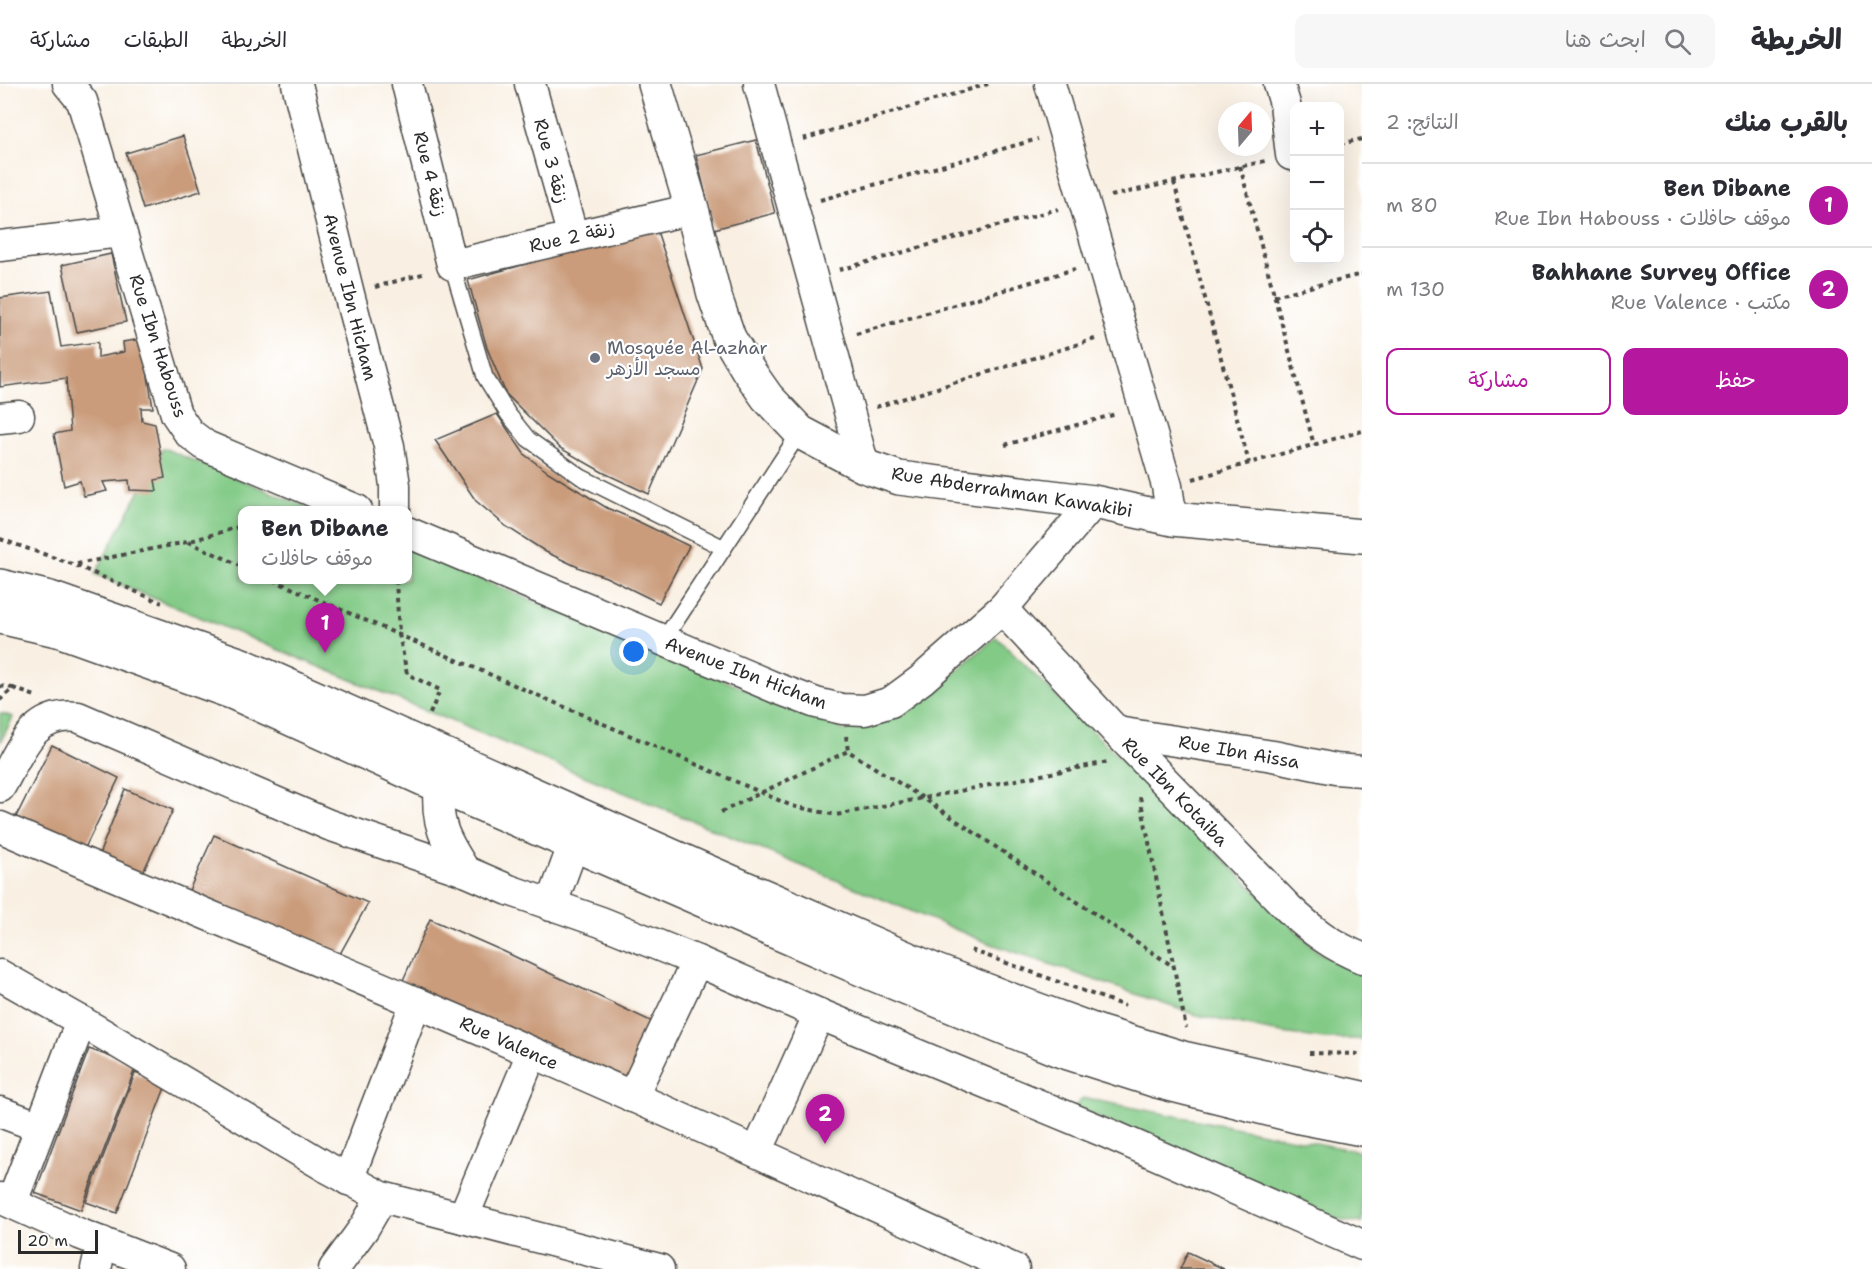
<!DOCTYPE html>
<html lang="ar">
<head>
<meta charset="utf-8">
<style>
  :root { --surface:#fff; --page:#f7f7f7; --text:#2b2b33; --muted:#7c7c81; --line:#e1e1e2; --accent:#b5179e }
  body { margin:0; font-family:"Shantell Sans","Playpen Sans Arabic",sans-serif; background:var(--page); color:var(--text); direction:rtl }
  .controls { position:absolute; right:18px; top:18px; display:grid; overflow:hidden; border-radius:12px; box-shadow:0 6px 24px #0002 }
  .controls button { width:54px; height:54px; display:grid; place-items:center; padding:0; border:0; border-bottom:2px solid var(--line); background:var(--surface); color:var(--text); font:30px sans-serif }
  .compass { position:absolute; left:1218px; top:18px; width:54px; height:54px; border-radius:50%; background:var(--surface); box-shadow:0 6px 24px #0002; rotate:19deg }
  .scale { position:absolute; left:18px; bottom:15px; width:80px; box-sizing:border-box; padding-left:6px; border:3px solid #2b2b2b; border-top:0; font-size:16px; line-height:21px; white-space:nowrap; color:#2b2b2b; -webkit-text-stroke:4px #fff; paint-order:stroke }
  .you { position:absolute; left:634px; top:568px; width:21px; height:21px; margin:-15px; border:4px solid #fff; border-radius:50%; background:#1a73e8; box-shadow:0 0 0 9px #1a73e833 }
  .badge { display:grid; place-items:center; width:39px; height:39px; border-radius:50%; background:var(--accent); color:#fff; font-size:20px; font-weight:700 }
  .pin { position:absolute; translate:-50% -50px; filter:drop-shadow(0 2px 3px #0008) }
  .pin::after { content:''; position:absolute; top:32px; width:21px; height:18px; background:inherit; clip-path:polygon(0 0,100% 0,50% 100%) }
  .popup { position:absolute; left:238px; top:422px; width:174px; height:78px; box-sizing:border-box; display:grid; place-content:center; border-radius:12px; background:var(--surface); filter:drop-shadow(0 2px 4px #0005); font-size:20px; white-space:nowrap; color:var(--muted) }
  .popup b { font-size:22px; color:var(--text) }
  .popup::after { content:''; position:absolute; left:50%; top:100%; margin-left:-12px; border:12px solid transparent; border-top-color:var(--surface) }
  .list { margin:0; padding:0; list-style:none }
  h2 { display:flex; justify-content:space-between; align-items:center; height:78px; margin:0; padding:0 24px; font-size:26px }
  h2 small { font-size:20px; font-weight:400; color:var(--muted) }
  .list li { display:grid; grid-template-columns:39px 1fr auto; gap:18px; align-items:center; box-sizing:border-box; height:84px; padding:0 24px; border-top:2px solid var(--line) }
  .list b { display:block; font-size:22px; white-space:nowrap }
  .list p { margin:0; font-size:20px; white-space:nowrap; color:var(--muted) }
  .list em { font-size:20px; font-style:normal; color:var(--muted) }
  .actions { display:flex; gap:12px; padding:18px 24px }
  .actions a { flex:1; padding:14px 0; border:2px solid var(--accent); border-radius:12px; text-align:center; font-size:21px; color:var(--accent) }
  .actions .main { background:var(--accent); color:#fff }
  .icon { flex:none; width:33px; height:33px; fill:none; stroke:currentColor; stroke-width:2; stroke-linecap:round; stroke-linejoin:round }
  .map { position:relative; flex:none; width:1362px; height:1185px; overflow:hidden; direction:ltr }
  header { display:flex; align-items:center; gap:36px; box-sizing:border-box; height:84px; padding:0 30px; background:var(--surface); border-bottom:2px solid var(--line) }
  header strong { font-size:28px }
  nav { display:flex; gap:33px; margin-inline-start:auto; font-size:21px }
  .search { width:420px; height:54px; background:var(--page); display:flex; align-items:center; gap:15px; box-sizing:border-box; padding:0 21px; border-radius:12px; color:var(--muted); font-size:22px }
  main { display:flex }
  aside { flex:1; background:var(--surface) }
  .map>svg:first-child { display:block }
</style>
</head>
<body>
<header>
<strong>الخريطة</strong>
<div class="search"><svg class="icon" aria-label="search" viewBox="0 0 24 24"><circle cx="10" cy="10" r="6"/><path d="M15 15l6 6"/></svg>ابحث هنا</div>
<nav><a>الخريطة</a><a>الطبقات</a><a>مشاركة</a></nav>
</header>
<main>
<aside>
<h2>بالقرب منك<small>النتائج: 2</small></h2>
<ul class="list">
<li><span class="badge">1</span><div><b>Ben Dibane</b><p>موقف حافلات · Rue Ibn Habouss</p></div><em>80 m</em></li>
<li><span class="badge">2</span><div><b>Bahhane Survey Office</b><p>مكتب · Rue Valence</p></div><em>130 m</em></li>
</ul>
<div class="actions"><a class="main">حفظ</a><a>مشاركة</a></div>
</aside>
<div class="map">
<svg width="1362" height="1185" viewBox="0 0 1362 1185">
  <rect width="100%" height="100%" fill="#fff"/>
  <filter id="ink" filterUnits="userSpaceOnUse"><feTurbulence type="fractalNoise" baseFrequency=".0167" numOctaves="2"/><feDisplacementMap in="SourceGraphic" scale="12" xChannelSelector="R" yChannelSelector="G"/><feConvolveMatrix kernelMatrix="1 2 1 2 8 2 1 2 1" color-interpolation-filters="sRGB"/></filter>
  <filter id="wash" filterUnits="userSpaceOnUse"><feTurbulence type="fractalNoise" baseFrequency=".008" numOctaves="4" result="noise"/><feDisplacementMap in="SourceGraphic" scale="24" xChannelSelector="R" yChannelSelector="G"/><feGaussianBlur stdDeviation="1.35" result="paint"/><feColorMatrix in="noise" values="0 0 0 0 0 0 0 0 0 0 0 0 0 0 0 0 0 1.4 0 .05"/><feComposite in="paint" operator="in"/></filter>
  <g filter="url(#wash)">
    <rect width="100%" height="100%" fill="#f9f0e3"/>
    <g fill="#82ca86" stroke="#567a58" stroke-width="1.5">
      <polygon points="163,364 314,426 242,426 242,496 407,496 408,465 846,647 910,627 996,553 1318,868 1362,887 1362,955 1324,955 1269,947 1193,930 986,858 95,490"/>
      <polygon points="0,629 13,633 0,659"/>
      <polygon points="1083,1014 1362,1068 1362,1139 1324,1132 1074,1023"/>
    </g>
    <g id="blocks">
      <g fill="#ca9c7b">
        <polygon points="183,52 201,107 143,125 126,69"/>
        <polygon points="756,56 775,129 714,145 696,71"/>
        <polygon points="656,144 703,285 649,410 604,389 560,364 506,310 487,264 468,196"/>
        <polygon points="111,170 126,238 77,248 62,181"/>
        <polygon points="51,207 61,263 98,258 98,273 124,268 123,258 142,255 153,324 141,324 142,337 155,340 165,394 155,396 157,407 130,406 129,396 103,398 107,407 84,412 80,397 64,402 54,350 70,347 66,294 0,303 0,214"/>
        <polygon points="497,330 525,371 548,388 607,424 631,434 689,462 659,519 606,493 580,484 546,468 507,443 476,417 435,356"/>
        <polygon points="52,661 119,694 84,766 16,733"/>
        <polygon points="125,705 173,726 141,792 98,773"/>
        <polygon points="214,751 368,819 336,877 186,813"/>
        <polygon points="430,835 505,868 657,940 628,1004 400,903"/>
        <polygon points="89,965 136,982 81,1126 35,1109"/>
        <polygon points="135,989 166,1001 117,1129 86,1118"/>
        <polygon points="1188,1168 1224,1185 1180,1185"/>
      </g>
    </g>
  </g>
  <g filter="url(#ink)">
    <use href="#blocks" fill-opacity="0" stroke="#4a4947" stroke-width="1.5"/>
    <g fill="none" stroke-linecap="round" stroke-linejoin="round">
      <g stroke="#4a4947" stroke-width="18">
        <g id="service">
          <polyline points="452,181 485,293 508,330 528,355 581,393 724,464"/>
          <polyline points="663,557 800,348"/>
        </g>
      </g>
      <g stroke="#4a4947" stroke-width="33">
        <g id="minor">
          <polyline points="68,0 82,17 176,330 189,349 206,362 357,426"/>
          <polyline points="297,0 349,210 389,362 395,401 395,426"/>
          <polyline points="407,0 452,181 692,125"/>
          <polyline points="530,0 573,153"/>
          <polyline points="759,0 864,382"/>
          <polyline points="1050,0 1167,402 1172,435"/>
          <polyline points="1279,0 1285,20 1291,71"/>
          <polyline points="0,162 121,148"/>
          <polyline points="0,334 19,332"/>
          <polyline points="407,448 776,604 816,619 842,625 865,626 891,618 921,596 1002,525 1094,418"/>
          <path d="M 1002,525 L 1117,648 L 1288,824 C 1311,846 1332,862 1362,874"/>
          <polyline points="1117,648 1273,672 1335,685 1362,687"/>
          <path d="M 439,702 C 435,739 445,756 465,787"/>
          <path d="M 0,703 C 20,669 30,628 78,633 L 329,741 L 465,787 L 509,806 L 601,838 L 697,877 L 819,930 L 1107,1049 L 1362,1161"/>
          <path d="M 0,743 C 138,803 277,859 415,918 C 616,1003 815,1095 1014,1185"/>
          <polyline points="551,822 574,759"/>
          <polyline points="0,891 81,937 328,1084 382,1113 659,1185"/>
          <polyline points="632,1013 697,877"/>
          <polyline points="0,1028 40,1043"/>
          <polyline points="757,1068 819,930"/>
          <polyline points="348,1096 416,918"/>
          <polyline points="0,1114 80,1150 170,1185"/>
          <polyline points="12,1118 81,937"/>
          <polyline points="463,1134 532,969"/>
          <polyline points="96,1185 102,1158"/>
          <polyline points="334,1185 364,1144 382,1113"/>
        </g>
      </g>
      <g stroke="#4a4947" stroke-width="36">
        <polyline id="tertiary" points="655,0 692,125 714,210 729,254 748,286 767,313 800,348 864,382 899,394 1094,418 1172,435 1362,452"/>
      </g>
      <g stroke="#4a4947" stroke-width="36">
        <g id="trunk">
          <polyline points="0,502 50,514 242,581 697,783 936,887 1019,919 1101,949 1183,974 1362,1014"/>
          <polyline points="0,533 61,547 234,609 439,702 873,890 1059,966 1157,997 1300,1033 1362,1045"/>
        </g>
      </g>
      <g stroke="#4a4947" stroke-width="4" stroke-dasharray="4.5 4.5" stroke-linecap="butt">
        <polyline points="803,55 988,0"/>
        <polyline points="1340,60 1362,55"/>
        <polyline points="1240,82 1314,361"/>
        <polyline points="1174,98 1249,379"/>
        <polyline points="1111,112 1265,77"/>
        <polyline points="820,116 1038,55"/>
        <polyline points="839,186 1058,125"/>
        <polyline points="375,203 426,189"/>
        <polyline points="1274,212 1362,190"/>
        <polyline points="856,250 1075,185"/>
        <polyline points="876,323 1095,255"/>
        <polyline points="1005,361 1116,330"/>
        <polyline points="1193,395 1362,347"/>
        <polyline points="0,455 75,481 162,519"/>
        <polyline points="188,458 242,482"/>
        <polyline points="77,480 187,458 242,442"/>
        <polyline points="273,496 792,722 836,731 1108,678"/>
        <polyline points="396,496 399,550 407,590 440,606 429,632"/>
        <polyline points="0,602 13,604 0,616"/>
        <polyline points="13,604 35,612"/>
        <polyline points="846,652 848,667 923,714 1174,883"/>
        <polyline points="1140,713 1186,944"/>
        <polyline points="721,728 848,667"/>
        <polyline points="971,866 1125,922"/>
        <polyline points="1309,969 1362,970"/>
      </g>
      <use href="#service" stroke="#fff" stroke-width="15"/>
      <use href="#minor" stroke="#fff" stroke-width="30"/>
      <use href="#tertiary" stroke="#fff" stroke-width="33"/>
      <use href="#trunk" stroke="#fff" stroke-width="33"/>
    </g>
  </g>
  <circle fill="#6b7280" stroke="#fff" stroke-width="2" cx="595" cy="274" r="6"/>
  <g text-anchor="middle" stroke-width="4.5" stroke-linejoin="round" paint-order="stroke">
    <g font-size="18" fill="#2b2b2b" stroke="#fff">
      <text transform="translate(551 77) rotate(75)" y="6">Rue 3 زنقة</text>
      <text transform="translate(430 90) rotate(76)" y="6">Rue 4 زنقة</text>
      <text transform="translate(572 153) rotate(-13)" y="6">Rue 2 زنقة</text>
      <text transform="translate(350 213) rotate(76)" y="6">Avenue Ibn Hicham</text>
      <text transform="translate(158 262) rotate(72)" y="6">Rue Ibn Habouss</text>
      <text transform="translate(1012 408) rotate(9)" y="6">Rue Abderrahman Kawakibi</text>
      <text transform="translate(746 589) rotate(21)" y="6">Avenue Ibn Hicham</text>
      <text transform="translate(1239 668) rotate(10)" y="6">Rue Ibn Aissa</text>
      <text transform="translate(1175 708) rotate(46)" y="6">Rue Ibn Kotaiba</text>
      <text transform="translate(509 959) rotate(24)" y="6">Rue Valence</text>
    </g>
    <g font-size="18" fill="#5b616d" stroke="#fff" text-anchor="start">
      <text x="607" y="270">Mosquée Al-azhar<tspan x="607" dy="21">مسجد الأزهر</tspan></text>
    </g>
  </g>
</svg>
<div class="controls">
<button>+</button>
<button>−</button>
<button><svg class="icon" aria-label="locate" viewBox="0 0 24 24"><circle cx="12" cy="12" r="6"/><path d="M12 2v4M12 18v4M2 12h4M18 12h4"/></svg></button>
</div>
<svg class="compass" viewBox="-18 -18 36 36"><path d="M0-13l5 13h-10z" fill="#e53935"/><path d="M0 13l5-13h-10z" fill="#7c7c81"/></svg>
<div class="scale">20 m</div>
<div class="you"></div>
<div class="pin badge" style="left:325px;top:569px">1</div>
<div class="popup"><b>Ben Dibane</b>موقف حافلات</div>
<div class="pin badge" style="left:825px;top:1060px">2</div>
</div>
</main>
</body>
</html>
